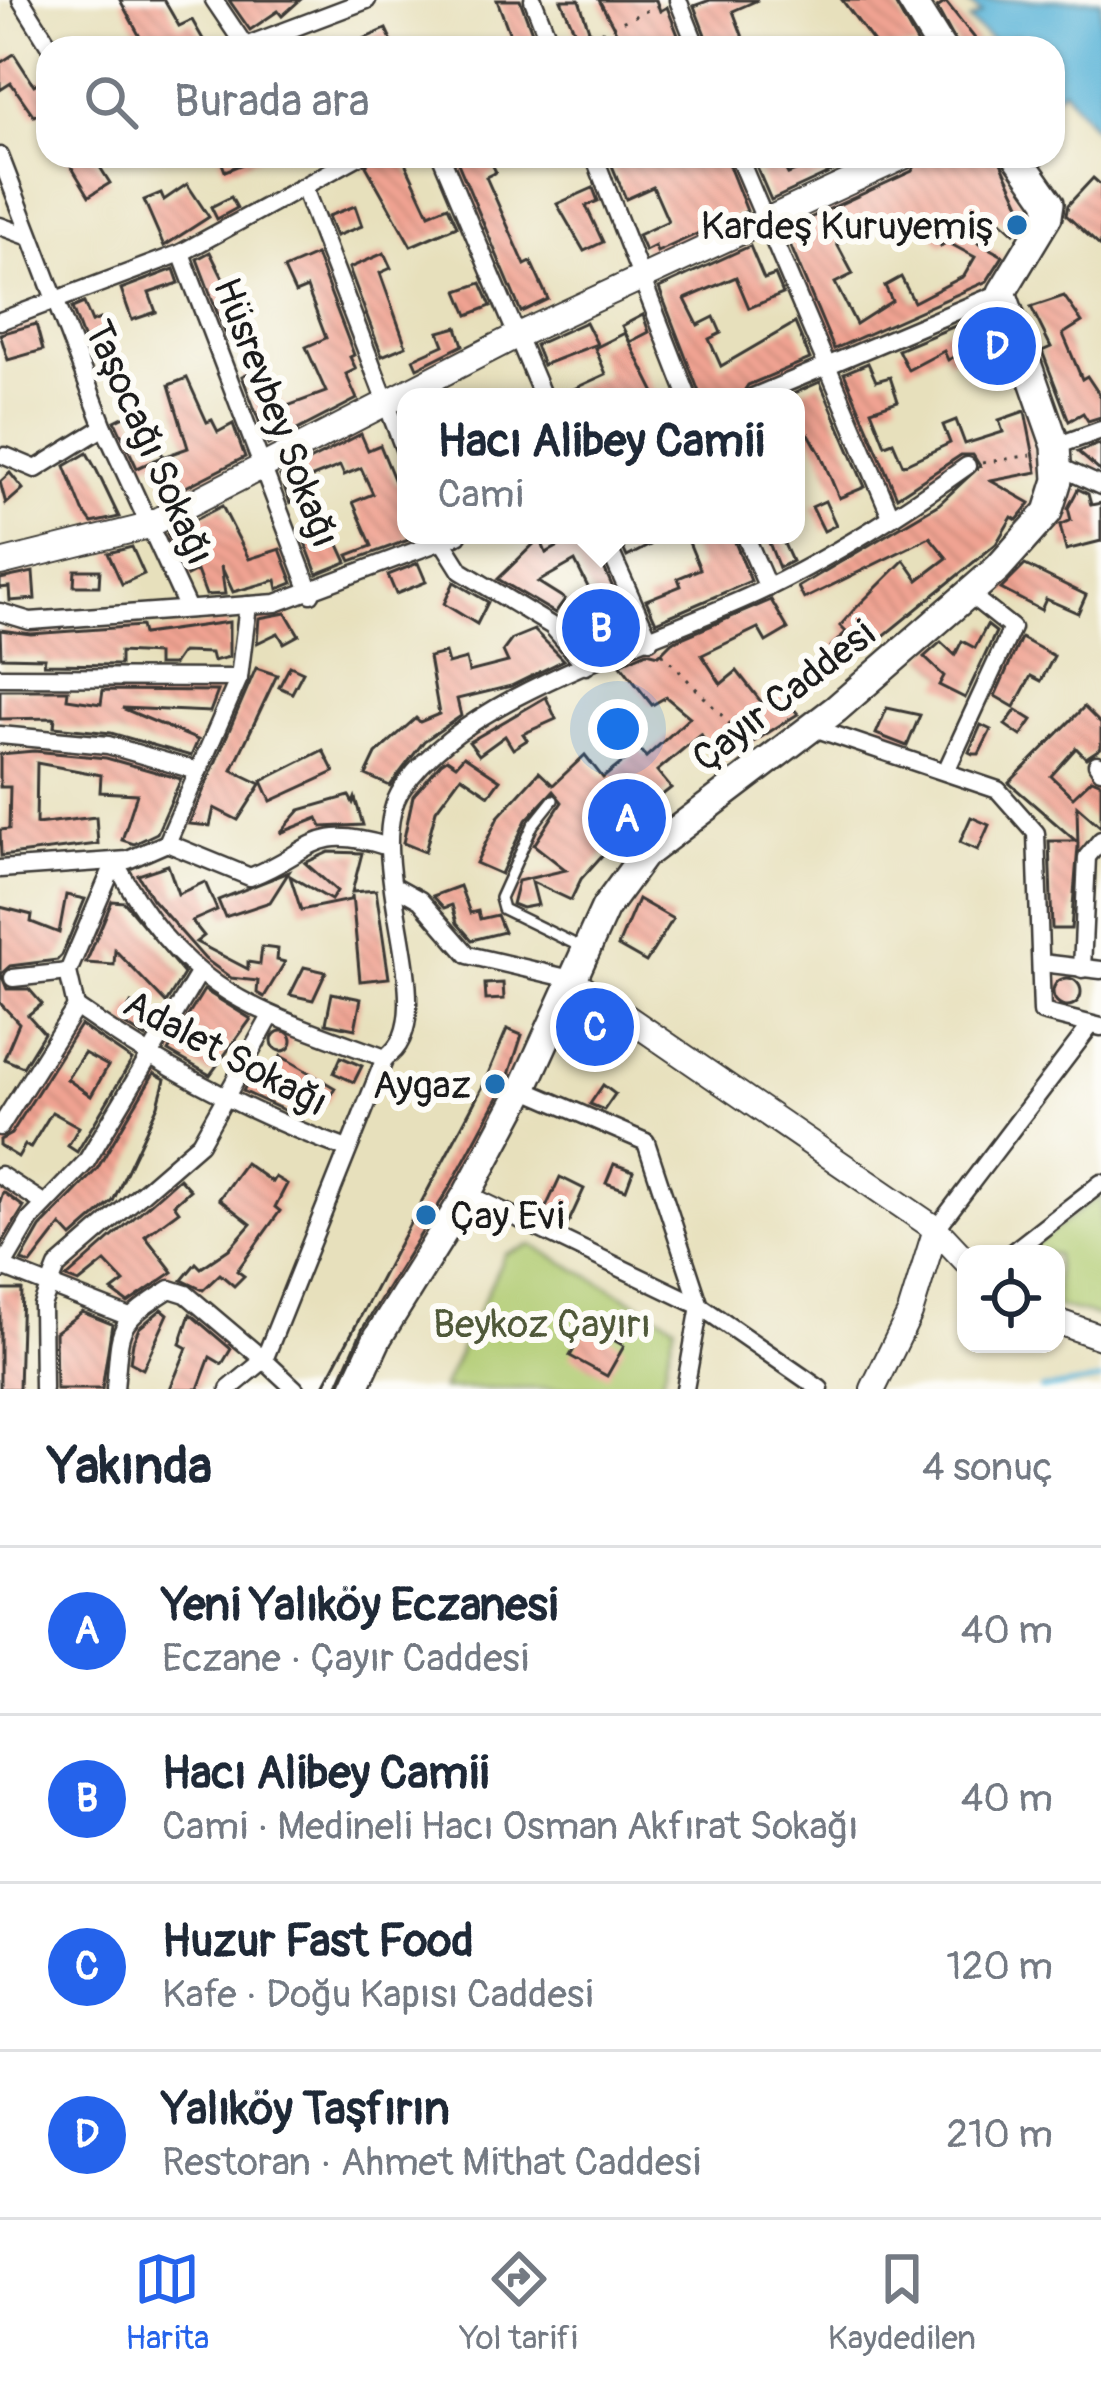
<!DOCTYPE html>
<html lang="tr">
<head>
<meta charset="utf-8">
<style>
  :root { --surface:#fff; --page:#f6f6f7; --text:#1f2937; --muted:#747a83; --line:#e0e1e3; --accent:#2563eb }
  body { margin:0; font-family:Pangolin,sans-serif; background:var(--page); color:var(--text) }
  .controls { position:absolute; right:36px; bottom:36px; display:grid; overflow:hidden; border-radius:24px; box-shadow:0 3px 9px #0004 }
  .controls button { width:108px; height:108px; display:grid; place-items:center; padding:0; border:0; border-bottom:3px solid var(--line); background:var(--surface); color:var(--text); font:60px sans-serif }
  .you { position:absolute; left:618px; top:729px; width:42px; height:42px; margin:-30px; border:9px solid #fff; border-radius:50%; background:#1a73e8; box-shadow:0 0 0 18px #1a73e833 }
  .badge { display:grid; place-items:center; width:78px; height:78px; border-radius:50%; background:var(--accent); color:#fff; font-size:39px; font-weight:700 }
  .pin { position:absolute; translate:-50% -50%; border:6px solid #fff; box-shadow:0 3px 12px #0006 }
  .popup { position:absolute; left:397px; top:388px; width:408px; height:156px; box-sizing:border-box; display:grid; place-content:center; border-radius:24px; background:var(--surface); filter:drop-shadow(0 3px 9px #0005); font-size:39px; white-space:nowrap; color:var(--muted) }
  .popup b { font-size:45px; color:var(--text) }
  .popup::after { content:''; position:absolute; left:50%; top:100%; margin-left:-24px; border:24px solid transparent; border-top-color:var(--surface) }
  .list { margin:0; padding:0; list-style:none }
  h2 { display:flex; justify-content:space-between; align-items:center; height:156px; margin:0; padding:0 48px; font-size:51px }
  h2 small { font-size:39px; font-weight:400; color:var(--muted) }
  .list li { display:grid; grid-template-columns:78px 1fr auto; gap:36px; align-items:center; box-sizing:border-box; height:168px; padding:0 48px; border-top:3px solid var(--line) }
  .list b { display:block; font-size:45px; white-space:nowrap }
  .list p { margin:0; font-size:39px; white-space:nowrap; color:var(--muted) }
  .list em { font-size:39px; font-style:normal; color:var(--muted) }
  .icon { flex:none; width:66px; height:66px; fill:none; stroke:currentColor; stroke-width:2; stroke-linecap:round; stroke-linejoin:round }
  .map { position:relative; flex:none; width:1101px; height:1389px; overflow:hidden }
  .search { position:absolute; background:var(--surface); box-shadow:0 3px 9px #0004; left:36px; right:36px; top:36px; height:132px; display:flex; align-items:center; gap:30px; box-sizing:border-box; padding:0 42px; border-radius:36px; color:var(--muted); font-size:45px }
  .sheet { height:828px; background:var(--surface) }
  nav { display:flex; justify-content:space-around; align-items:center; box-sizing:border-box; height:168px; border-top:3px solid var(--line); background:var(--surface); font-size:33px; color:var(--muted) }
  nav a { display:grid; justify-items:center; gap:6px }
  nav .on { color:var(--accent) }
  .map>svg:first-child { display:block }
</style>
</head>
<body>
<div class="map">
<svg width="1101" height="1389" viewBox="0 0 1101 1389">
  <defs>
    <pattern id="building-back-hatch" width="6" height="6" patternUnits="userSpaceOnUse" patternTransform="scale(3)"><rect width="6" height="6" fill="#f0a392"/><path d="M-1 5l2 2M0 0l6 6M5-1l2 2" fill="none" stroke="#cd8c7d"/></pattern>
  </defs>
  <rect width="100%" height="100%" fill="#fdfcf7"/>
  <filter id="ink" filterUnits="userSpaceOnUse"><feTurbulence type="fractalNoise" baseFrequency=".00833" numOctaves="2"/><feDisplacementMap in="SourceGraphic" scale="24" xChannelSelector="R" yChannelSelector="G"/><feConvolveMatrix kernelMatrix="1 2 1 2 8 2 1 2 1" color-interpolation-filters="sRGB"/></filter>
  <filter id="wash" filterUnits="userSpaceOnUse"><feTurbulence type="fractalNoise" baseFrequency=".004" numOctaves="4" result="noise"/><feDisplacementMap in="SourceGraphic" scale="48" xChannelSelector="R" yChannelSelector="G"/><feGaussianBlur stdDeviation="2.7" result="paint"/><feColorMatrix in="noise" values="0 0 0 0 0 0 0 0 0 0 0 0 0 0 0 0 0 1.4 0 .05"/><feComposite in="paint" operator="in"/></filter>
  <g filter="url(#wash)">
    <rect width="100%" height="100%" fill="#e7e0bc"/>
    <g fill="#b0cb71" stroke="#667446" stroke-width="3">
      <polygon points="1101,1195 1101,1317 1056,1306 1056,1254 1022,1254"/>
      <polygon points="532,1245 675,1324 660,1389 442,1389 505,1254"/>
    </g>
    <polygon fill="#59b3d7" stroke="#3a687a" stroke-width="3" points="964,0 1101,0 1101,137 1063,89 1053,98 1053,48 1026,48 1016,36 999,46 969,21 981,13"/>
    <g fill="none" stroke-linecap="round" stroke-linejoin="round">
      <polyline stroke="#59b3d7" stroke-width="4.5" points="1041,1389 1101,1380"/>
    </g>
    <g id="blocks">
      <g fill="url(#building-back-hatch)" fill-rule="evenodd">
        <polygon points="120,0 164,0 179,26 192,20 208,48 146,48"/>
        <polygon points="229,0 300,0 282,16 278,11 250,30"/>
        <polygon points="497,0 520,0 538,48 515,48"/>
        <polygon points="561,0 579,0 595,48 582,48"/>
        <polygon points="599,0 656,0 660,11 667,7 683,48 625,48"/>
        <polygon points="710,0 758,0 733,11 747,48 710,48 694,6"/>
        <polygon points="842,0 893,0 920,48 878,48"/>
        <polygon points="946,2 977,41 968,48 959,48 937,8"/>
        <polygon points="386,29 395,48 343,48"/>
        <polygon points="14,54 34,85 48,76 48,107 34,116 11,83 0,90 0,63"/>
        <polygon points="65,156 93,156 110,183 89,196"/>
        <polygon points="219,156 260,156 260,157 225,171"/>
        <polygon points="372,156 402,156 429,214 448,206 457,226 411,246 366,166"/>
        <polygon points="455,156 488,156 496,172 486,177 525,265 531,262 548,299 521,312"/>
        <polygon points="608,156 639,156 642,164 664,156 668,164 689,156 725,156 747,211 657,252 655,246 645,251 638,235 668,221 653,187 626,199"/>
        <polygon points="752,156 778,156 788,174 815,163 812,156 866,156 771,200"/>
        <path d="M 921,156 L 998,156 L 1026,217 L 1014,233 L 988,209 L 959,232 L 1003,256 L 987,281 L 834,349 L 784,230 L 912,171 ZM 913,209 L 941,246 L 947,242 L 975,257 L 964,276 L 914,302 L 901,277 L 885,286 L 892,301 L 856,324 L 835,283 L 853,274 L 837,244 Z"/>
        <polygon points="1093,178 1101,185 1101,247 1066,215 1068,205"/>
        <polygon points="187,184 209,217 164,246 144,200 161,193 164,200"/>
        <polygon points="593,188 598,201 586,206 603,242 584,251 557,204"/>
        <polygon points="231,197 237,208 217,219 211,207"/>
        <polygon points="355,206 362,226 336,236 328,216"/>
        <polygon points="750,246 764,279 775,275 783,294 749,308 736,277 685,299 698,325 714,317 721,333 709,339 721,366 795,323 810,359 748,385 740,397 701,397 659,288"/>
        <polygon points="210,252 250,333 228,341 197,259"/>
        <polygon points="384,253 391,268 380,273 406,346 382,356 349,268"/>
        <polygon points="316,255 354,355 350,357 356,369 346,374 357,399 268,445 242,376 262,367 285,407 326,392 306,347 326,338 307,288 295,293 284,269"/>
        <polygon points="174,269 179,283 149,293 156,312 132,320 121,289"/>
        <polygon points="481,283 491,306 468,315 458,291"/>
        <polygon points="1064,296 1082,322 1063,334 1082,379 1087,376 1101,397 1101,417 1088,421 1083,413 1069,421 1042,351 1051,347 1031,307"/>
        <polygon points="84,303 92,322 100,319 106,334 99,337 104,351 90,356 72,308"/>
        <polygon points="986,313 1011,372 991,383 972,347 948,360 944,351 908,370 898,350"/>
        <polygon points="643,315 649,332 630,342 622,326"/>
        <polygon points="586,322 597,344 543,365 535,345"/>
        <polygon points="36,324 43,350 8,360 0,334"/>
        <polygon points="457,327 463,345 417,368 413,359 444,345 439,332"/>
        <polygon points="625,333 657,397 556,397 606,374 595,348"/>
        <polygon points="868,363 876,381 890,377 898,401 871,410 885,445 893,442 903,465 950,443 943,425 956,420 965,444 1003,432 999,420 1025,411 1037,472 991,481 1030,503 1026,509 1017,520 1012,517 996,544 848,665 831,647 846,632 840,626 853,611 904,560 918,580 947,558 930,537 804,599 798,587 939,504 980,466 973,455 961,455 897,497 844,373"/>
        <polygon points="187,378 207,422 212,420 218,432 233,424 245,457 172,494 154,460 188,448 169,385"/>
        <polygon points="820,382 865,487 839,498 821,455 809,434 805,435 796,397 786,397"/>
        <polygon points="131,413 145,449 157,443 163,456 137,468 115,421"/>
        <polygon points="361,434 368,450 380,445 396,484 406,480 406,535 422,535 351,561 348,555 372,546 353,502 373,494 361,468 344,475 340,466 305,480 311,492 290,503 280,476"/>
        <polygon points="1099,444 1101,447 1101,472 1078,452"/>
        <polygon points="87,453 97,471 119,517 92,523 83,511 65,466"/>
        <polygon points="10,473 23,489 6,504 0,482"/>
        <polygon points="1078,489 1088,494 1091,505 1101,503 1101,541 1066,550 1060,525 1071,520 1068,508"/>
        <polygon points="825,501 836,525 824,531 812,507"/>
        <polygon points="222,506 249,559 280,549 293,583 278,589 276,580 233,592 221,566 225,594 206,595 197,571 187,576 167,534"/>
        <polygon points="327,519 347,562 317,574 300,529"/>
        <polygon points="579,535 588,548 594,545 632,631 588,649 566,623 587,614 608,627 575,561 538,582 565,599 555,613 498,579 540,538 546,553"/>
        <polygon points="617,535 645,535 650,545 627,557"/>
        <polygon points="686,535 732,535 751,581 656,622 646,600 681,586 678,578 700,569"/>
        <polygon points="766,535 780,535 792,561 779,568"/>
        <polygon points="132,547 144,574 122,584 108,553"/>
        <polygon points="418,563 426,582 396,594 388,575"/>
        <polygon points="1025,565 1086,595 1078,613 1046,599 1041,610 1001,589"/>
        <polygon points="75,570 100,570 99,586 74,586"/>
        <polygon points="33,572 35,599 10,601 9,587 0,588 0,579"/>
        <polygon points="454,582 488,602 477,624 444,604"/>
        <polygon points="771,600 788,629 766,642 758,628 702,655 721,684 737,671 762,703 778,690 798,714 718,764 701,734 657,771 671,788 619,829 623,832 581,879 571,900 532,882 538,905 522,908 512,904 518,881 566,870 534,845 562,802 553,791 526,820 501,874 476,863 498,817 539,772 553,785 585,755 603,778 639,749 646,757 690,717 666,697 652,705 620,664 647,652 659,655 672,642"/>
        <polygon points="286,613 299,635 284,643 278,633 257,643 259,618"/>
        <polygon points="229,622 229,657 213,661 211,653 182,652 173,665 157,665 157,654 120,652 120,665 44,664 45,658 1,657 0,630 31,634 141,626 143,634"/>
        <polygon points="987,625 996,632 965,698 939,685 944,676 924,657 941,642 955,655 962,641 975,648"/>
        <polygon points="534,630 564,660 511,686 457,699 461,716 424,741 390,786 366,775 376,754 416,718 420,722 439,714 429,657 445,653 448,664 466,659 469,672 508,662 503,651 512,639"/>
        <polygon points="1021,638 1054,656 1041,681 1031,676 1014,707 995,696"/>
        <polygon points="290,666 303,672 292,693 279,687"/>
        <polygon points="256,668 277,675 232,770 261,784 238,820 214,808 210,826 189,824"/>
        <polygon points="0,690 68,690 67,699 101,704 103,690 218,691 210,712 122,708 198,740 191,756 111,733 54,727 55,718 0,719"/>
        <polygon points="546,697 556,719 523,734 527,740 513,749 505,736 479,755 469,742"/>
        <polygon points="1084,707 1101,724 1101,748 1086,758 1076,748 1051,776 1073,797 1092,779 1101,783 1101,827 1077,806 1078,847 1071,929 1052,929 1049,841 1076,841 1009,783"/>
        <polygon points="887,708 920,715 907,746 876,734"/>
        <polygon points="1016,710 1032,720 1021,736 1005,725"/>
        <polygon points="981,725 991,730 979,754 973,754 969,752"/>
        <polygon points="323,750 334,772 271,801 262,781"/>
        <polygon points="34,751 106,758 181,779 157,833 134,844 122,840 137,794 100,792 101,775 37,763 36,824 96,817 98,844 1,856 0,830 9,829 10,787 0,787 0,754"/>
        <polygon points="464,756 500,780 489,795 461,776 436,810 425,852 403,843 413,796 441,763 447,759 456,765"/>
        <polygon points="349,796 353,803 355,798 363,825 322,827 318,818 280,833 300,810"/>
        <polygon points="971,817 989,825 978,850 960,842"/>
        <polygon points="329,852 362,853 352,892 376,890 389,978 360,981 352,895 350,900 301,910 290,876 331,900 337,891 305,863"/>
        <polygon points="168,865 178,894 205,882 217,910 192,921 204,936 196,942 248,969 248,962 260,964 262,947 278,949 277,960 285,962 264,997 257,993 258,981 231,978 205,959 152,899 138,875"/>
        <polygon points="289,872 270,902 225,917 218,900"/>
        <polygon points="460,886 470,913 478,911 480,919 497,915 504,932 472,940 457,923 452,905 444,908 433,896"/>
        <polygon points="66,895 85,899 62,955 57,960 10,966 1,974 7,989 29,989 42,1004 28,1015 44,1033 23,1067 4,1059 19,1023 0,1003 0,907 32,915 31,922 59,933"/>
        <polygon points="638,899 673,919 646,962 618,946"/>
        <polygon points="112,901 124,902 184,974 166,1003 115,950 114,965 86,963"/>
        <polygon points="304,967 326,972 313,1000 290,995"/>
        <circle cx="1067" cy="992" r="14"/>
        <polygon points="503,983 504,999 486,1000 485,984"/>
        <polygon points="204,990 251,1019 210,1075 168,1051 183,1025 196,1031 185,1021"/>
        <polygon points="332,993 361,999 355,1029 326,1023"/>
        <polygon points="131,1003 159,1015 146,1038 122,1023"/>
        <polygon points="593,1014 606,1023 597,1039 584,1032"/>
        <path d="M 80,1025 L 132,1060 L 77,1152 L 68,1146 L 79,1127 L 52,1112 L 30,1148 L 25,1145 L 18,1157 L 0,1146 L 0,1140 L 11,1134 ZM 84,1053 L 108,1066 L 91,1096 L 67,1079 Z"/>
        <polygon points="507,1029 522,1035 507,1081 451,1185 363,1328 336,1389 322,1389 482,1088"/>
        <circle cx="282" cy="1041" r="10"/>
        <polygon points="281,1056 335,1088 327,1103 299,1088 288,1112 243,1091 252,1075 269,1084"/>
        <polygon points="341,1057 362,1066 354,1082 334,1073"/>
        <polygon points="154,1073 165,1079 158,1105 113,1201 72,1237 61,1225 31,1264 21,1261 40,1228 97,1169"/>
        <polygon points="603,1085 615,1094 604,1110 590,1104"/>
        <polygon points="245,1163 272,1182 275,1177 287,1184 275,1207 280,1211 237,1271 244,1276 234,1286 220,1274 203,1290 182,1280 196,1263 201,1268 229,1249 251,1224 219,1199"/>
        <polygon points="614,1164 633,1171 626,1190 606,1183"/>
        <polygon points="560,1177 584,1189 566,1228 542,1216"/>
        <polygon points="179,1178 190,1190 174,1204 179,1211 145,1236 173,1272 128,1303 112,1291 124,1282 105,1262 79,1283 66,1278"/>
        <polygon points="3,1192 24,1207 0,1246 0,1201"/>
        <polygon points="0,1290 22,1290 19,1389 0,1389"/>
        <polygon points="162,1309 168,1314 143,1369 130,1362 133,1342 139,1328"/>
        <polygon points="82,1312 112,1324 102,1389 56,1389 55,1332"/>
        <polygon points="190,1314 231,1349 222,1364 210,1357 198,1389 170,1389 187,1348 180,1344"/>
        <polygon points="588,1325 624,1346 607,1376 570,1356"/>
      </g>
    </g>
  </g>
  <g filter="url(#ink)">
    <use href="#blocks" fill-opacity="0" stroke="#3a3934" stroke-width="3"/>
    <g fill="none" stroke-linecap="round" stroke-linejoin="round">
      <g stroke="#3a3934" stroke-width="14">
        <polyline id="lane" points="553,800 533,825 500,898 503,909 581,947"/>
      </g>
      <g stroke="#3a3934" stroke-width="21">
        <g id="street">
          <polyline points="21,0 51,48"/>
          <polyline points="214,0 245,46"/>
          <polyline points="533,0 552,48"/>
          <polyline points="678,0 697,48"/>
          <polyline points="240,48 367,0"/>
          <polyline points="0,156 104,427 188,609"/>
          <polyline points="441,156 543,397"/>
          <polyline points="594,156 688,397"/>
          <polyline points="738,156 891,516"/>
          <polyline points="304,188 406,454"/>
          <polyline points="0,226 27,236"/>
          <polyline points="181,253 311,594"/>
          <polyline points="0,321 181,253 359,156"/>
          <polyline points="753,397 1002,292"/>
          <polyline points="1056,446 1101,430"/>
          <polyline points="5,456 36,469 104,427"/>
          <polyline points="1058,466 1101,486"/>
          <polyline points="603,535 650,640"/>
          <polyline points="745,535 768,588"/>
          <polyline points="439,536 461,571 552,626 586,666"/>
          <polyline points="0,612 30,621 276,603 458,535"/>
          <polyline points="0,677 239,678"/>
          <polyline points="811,727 998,790 1036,833 1042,1012 1101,1027"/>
          <polyline points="0,735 108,745 194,770"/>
          <polyline points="1097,764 1101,770"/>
          <polyline points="946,771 1012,628 969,594"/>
          <polyline points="167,843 239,678 248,605"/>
          <path d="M 167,843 L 250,877 C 313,853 310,823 385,846"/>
          <path d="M 115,862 C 186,994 252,1009 385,1058"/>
          <polyline points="0,869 128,860 167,843"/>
          <polyline points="393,885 420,900 468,955 571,979"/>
          <polyline points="1042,963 1101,970"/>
          <polyline points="1082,969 1087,857 1101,840"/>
          <polyline points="13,978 68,972"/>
          <path d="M 76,1007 C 161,1067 250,1114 347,1149"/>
          <polyline points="76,1007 68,972 115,862"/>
          <polyline points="523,1089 646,1142 700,1306 685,1389"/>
          <polyline points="0,1127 76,1007"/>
          <polyline points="0,1175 45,1204"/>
          <polyline points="467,1194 700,1306 820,1389"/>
          <polyline points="936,1229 1091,1025"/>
          <polyline points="1010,1254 1101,1183"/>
          <polyline points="0,1266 127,1316"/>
          <polyline points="0,1271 30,1220 86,1162 198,975"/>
          <polyline points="43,1389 42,1305 57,1267 200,1143 271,1016"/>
          <path d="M 115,1389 C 121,1325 114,1325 170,1289 L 186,1294 L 264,1360 L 229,1389"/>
          <path d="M 295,1389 L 264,1360 L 385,1058 C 448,1019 357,856 402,789 C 468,690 660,641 765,589 C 835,555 904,511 967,466"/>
        </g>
      </g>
      <g stroke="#3a3934" stroke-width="28">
        <g id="secondary">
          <polyline points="0,563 145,527 518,335 905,156"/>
          <polyline points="571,979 936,1229 966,1261"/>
          <polyline points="1056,1321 1101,1337"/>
          <polyline points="873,1389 910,1313 936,1229"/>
        </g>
      </g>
      <g stroke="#3a3934" stroke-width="32">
        <g id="primary">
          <polyline points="911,0 941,48"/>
          <polyline points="354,1389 378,1337 467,1194 523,1089 605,908 644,855 836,709 998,568 1048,512 1058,480 1056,446 1002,292 1048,216 1050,203 1017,156"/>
        </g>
      </g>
      <g stroke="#3a3934" stroke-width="3" stroke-dasharray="3 9" stroke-linecap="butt">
        <polyline points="568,46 664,3"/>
        <polyline points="982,463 1031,455"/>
        <polyline points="662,653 751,746"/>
      </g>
      <use href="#lane" stroke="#fff" stroke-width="9"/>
      <use href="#street" stroke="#fff" stroke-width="16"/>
      <use href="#secondary" stroke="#fff" stroke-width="24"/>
      <use href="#primary" stroke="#fff" stroke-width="27"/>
    </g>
  </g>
  <g fill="#1f6fb2" stroke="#fdfcf7" stroke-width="4.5">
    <circle cx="1017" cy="225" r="12"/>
    <circle cx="495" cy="1084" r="12"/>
    <circle cx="426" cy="1215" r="12"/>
  </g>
  <g text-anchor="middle" stroke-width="12" stroke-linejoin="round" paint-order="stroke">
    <g font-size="39" fill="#1c1c1c" stroke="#fdfcf7" text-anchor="end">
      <text x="993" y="239">Kardeş Kuruyemiş</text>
      <text x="471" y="1098">Aygaz</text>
      <text x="450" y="1229" text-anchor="start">Çay Evi</text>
    </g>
    <g font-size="39" fill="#1c1c1c" stroke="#fdfcf7">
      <text transform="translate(277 412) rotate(69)" y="14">Hüsrevbey Sokağı</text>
      <text transform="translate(150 442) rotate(66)" y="14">Taşocağı Sokağı</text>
      <text transform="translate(783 695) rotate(-38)" y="14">Çayır Caddesi</text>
      <text transform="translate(226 1052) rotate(28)" y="14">Adalet Sokağı</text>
    </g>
    <g font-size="39" fill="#50593a" stroke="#fdfcf7">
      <text x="542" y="1337">Beykoz Çayırı</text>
    </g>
  </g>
</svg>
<div class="controls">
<button><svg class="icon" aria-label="locate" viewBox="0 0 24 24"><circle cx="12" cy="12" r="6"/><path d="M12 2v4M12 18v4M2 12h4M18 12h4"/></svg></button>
</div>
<div class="you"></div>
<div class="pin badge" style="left:627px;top:818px">A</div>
<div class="pin badge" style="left:601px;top:628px">B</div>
<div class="popup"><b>Hacı Alibey Camii</b>Cami</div>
<div class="pin badge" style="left:595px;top:1027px">C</div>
<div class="pin badge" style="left:997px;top:346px">D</div>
<div class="search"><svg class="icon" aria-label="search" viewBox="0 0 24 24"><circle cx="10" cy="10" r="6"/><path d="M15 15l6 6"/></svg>Burada ara</div>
</div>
<section class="sheet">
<h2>Yakında<small>4 sonuç</small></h2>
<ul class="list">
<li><span class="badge">A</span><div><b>Yeni Yalıköy Eczanesi</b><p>Eczane · Çayır Caddesi</p></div><em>40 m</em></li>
<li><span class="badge">B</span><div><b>Hacı Alibey Camii</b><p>Cami · Medineli Hacı Osman Akfırat Sokağı</p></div><em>40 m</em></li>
<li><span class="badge">C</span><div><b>Huzur Fast Food</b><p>Kafe · Doğu Kapısı Caddesi</p></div><em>120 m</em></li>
<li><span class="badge">D</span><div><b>Yalıköy Taşfırın</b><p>Restoran · Ahmet Mithat Caddesi</p></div><em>210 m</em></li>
</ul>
</section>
<nav>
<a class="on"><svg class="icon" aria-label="map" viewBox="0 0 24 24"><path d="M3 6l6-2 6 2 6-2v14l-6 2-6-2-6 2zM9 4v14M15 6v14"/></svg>Harita</a>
<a><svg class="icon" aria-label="directions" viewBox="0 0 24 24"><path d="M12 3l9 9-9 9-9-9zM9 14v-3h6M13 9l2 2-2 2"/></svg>Yol tarifi</a>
<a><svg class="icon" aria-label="saved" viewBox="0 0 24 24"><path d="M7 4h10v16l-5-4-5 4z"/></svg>Kaydedilen</a>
</nav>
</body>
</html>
